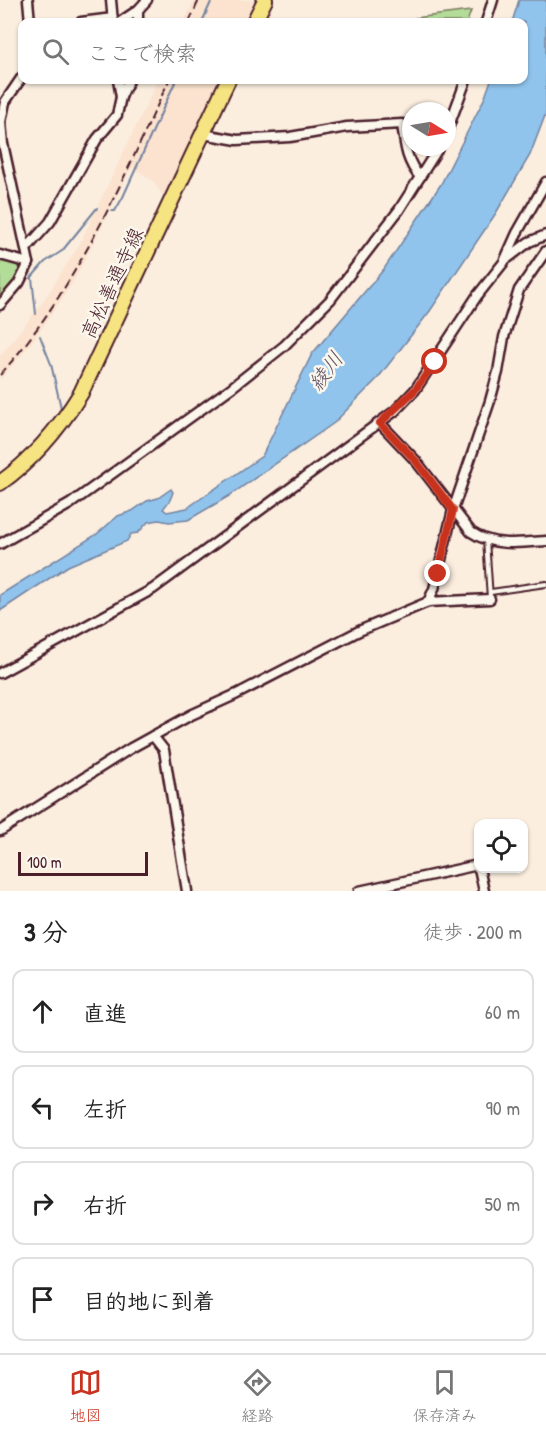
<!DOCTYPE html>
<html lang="ja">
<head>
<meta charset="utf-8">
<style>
  :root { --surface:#fff; --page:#f2f2f2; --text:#222; --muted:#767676; --line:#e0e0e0; --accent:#c8321e }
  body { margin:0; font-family:"Patrick Hand","Klee One",sans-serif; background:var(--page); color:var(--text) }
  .controls { position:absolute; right:18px; bottom:18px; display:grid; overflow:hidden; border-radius:12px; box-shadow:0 2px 4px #0004 }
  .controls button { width:54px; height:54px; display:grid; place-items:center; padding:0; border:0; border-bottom:2px solid var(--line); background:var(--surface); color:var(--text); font:30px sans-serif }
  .compass { position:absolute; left:402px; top:102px; width:54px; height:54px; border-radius:50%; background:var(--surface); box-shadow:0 2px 4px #0004; rotate:101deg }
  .scale { position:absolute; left:18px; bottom:15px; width:130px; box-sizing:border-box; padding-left:6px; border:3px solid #4a1f2b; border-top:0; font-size:16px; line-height:21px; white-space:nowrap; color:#4a1f2b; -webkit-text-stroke:4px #fbf7ec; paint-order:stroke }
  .stop { position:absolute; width:18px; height:18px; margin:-14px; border:4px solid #c8321e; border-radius:50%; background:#fff }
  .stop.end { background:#c8321e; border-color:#fff; box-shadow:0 2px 6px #0008 }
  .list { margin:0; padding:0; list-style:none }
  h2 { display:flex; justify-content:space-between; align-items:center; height:78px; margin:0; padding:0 24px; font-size:26px }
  h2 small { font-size:20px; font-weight:400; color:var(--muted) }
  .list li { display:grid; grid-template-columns:39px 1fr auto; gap:18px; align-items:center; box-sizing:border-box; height:84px; margin:0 12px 12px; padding:0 12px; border:2px solid var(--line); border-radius:12px }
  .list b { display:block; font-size:22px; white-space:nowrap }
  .list em { font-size:20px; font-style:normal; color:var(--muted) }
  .icon { flex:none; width:33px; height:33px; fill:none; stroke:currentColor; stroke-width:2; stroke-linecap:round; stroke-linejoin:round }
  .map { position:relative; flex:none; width:546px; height:891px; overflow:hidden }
  .search { position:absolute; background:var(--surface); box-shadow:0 2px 4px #0004; left:18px; right:18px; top:18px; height:66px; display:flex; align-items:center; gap:15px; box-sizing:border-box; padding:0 21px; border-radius:12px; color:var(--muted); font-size:22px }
  .sheet { height:462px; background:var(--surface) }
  nav { display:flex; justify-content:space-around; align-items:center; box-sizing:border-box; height:84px; border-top:2px solid var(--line); background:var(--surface); font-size:16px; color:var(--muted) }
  nav a { display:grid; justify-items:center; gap:3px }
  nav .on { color:var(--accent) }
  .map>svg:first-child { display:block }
</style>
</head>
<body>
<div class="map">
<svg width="546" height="891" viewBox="0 0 546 891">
  <rect width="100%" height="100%" fill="#fbeedf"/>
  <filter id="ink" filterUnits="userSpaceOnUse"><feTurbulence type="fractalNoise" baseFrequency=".0167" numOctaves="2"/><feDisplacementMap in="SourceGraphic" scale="12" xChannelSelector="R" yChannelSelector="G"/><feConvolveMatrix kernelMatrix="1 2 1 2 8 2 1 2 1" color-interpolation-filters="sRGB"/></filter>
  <g filter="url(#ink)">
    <g fill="#fbe3cf">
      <polygon points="194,0 254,0 244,22 184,22"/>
      <polygon points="158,80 218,80 164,198 153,181 132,167 72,284 33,341 0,380 0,356 42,303 79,245"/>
    </g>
    <g fill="#b3dc99" stroke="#7e7e62" stroke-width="1.5">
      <polygon points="471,11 467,22 414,22 415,18"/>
      <polygon points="0,259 16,263 21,271 14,286 0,299"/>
    </g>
    <polygon fill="#90c4ed" stroke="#74829f" stroke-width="1.5" points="519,0 546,0 546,113 530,155 496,213 430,311 378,378 334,423 229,496 188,520 169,522 159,520 148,522 138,533 131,534 127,541 68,566 0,611 0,595 97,534 118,516 132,511 147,501 158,498 171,489 173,492 170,500 163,509 167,512 187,508 262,456 312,354 384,269 441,184 485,97 491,80 524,80 524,22 512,22"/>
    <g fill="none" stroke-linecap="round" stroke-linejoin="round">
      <g stroke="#74829f" stroke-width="2">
        <polyline points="202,22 212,0"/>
        <polyline points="112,211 115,211 123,197 176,80"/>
        <polyline points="31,278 45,262 62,251 97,208"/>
        <polyline points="32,278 36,314"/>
        <polyline points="40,336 51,364 61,408"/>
      </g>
      <g stroke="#4a1f2b" stroke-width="8">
        <g id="lane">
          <polyline points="486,540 490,598"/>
          <polyline points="491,592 546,584"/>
        </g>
      </g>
      <g stroke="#4a1f2b" stroke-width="13">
        <g id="street">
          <polyline points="28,0 30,22"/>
          <polyline points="111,0 113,22"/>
          <polyline points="81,22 113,18"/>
          <polyline points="120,22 138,10"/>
          <polyline points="138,22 138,10 147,0"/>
          <polyline points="486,22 493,0"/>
          <polyline points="121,97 129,80"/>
          <polyline points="447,131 466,80"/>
          <path d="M 203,134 L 237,140 L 290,137 L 347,127 L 402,124 C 405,145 406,161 420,177"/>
          <polyline points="26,249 50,222 97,139 117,115 121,97 118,80"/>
          <polyline points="0,255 29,263"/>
          <polyline points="508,258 529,242 546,235"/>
          <polyline points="0,305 19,283 29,263 3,144 1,122 5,102 22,77"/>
          <path d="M 380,423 L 416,461 L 471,532 C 493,547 520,543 546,541"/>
          <polyline points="0,544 70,504 231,388 284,346 330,300 399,210 439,147"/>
          <polyline points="428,602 434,589 453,510 490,401 498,372 504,337 519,290 546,251"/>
          <polyline points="0,673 153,589 395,411 415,390 477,296 504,262 517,233 546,182"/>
          <polyline points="153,736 164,750 187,891"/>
          <polyline points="0,831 131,748 191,715 237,694 359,631 428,602 490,599"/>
          <polyline points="479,868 484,891"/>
          <polyline points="359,891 478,865 478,868"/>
        </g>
      </g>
      <g stroke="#4a1f2b" stroke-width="18">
        <g id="primary">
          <polyline points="254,22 265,0"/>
          <path d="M 0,483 C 34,459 60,427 81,393 L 228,80"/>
        </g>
      </g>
      <use href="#lane" stroke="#fbf7ec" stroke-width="4"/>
      <use href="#street" stroke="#fbf7ec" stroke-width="8"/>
      <use href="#primary" stroke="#f6e381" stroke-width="14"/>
      <g stroke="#4a1f2b" stroke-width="2" stroke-dasharray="9 4.5" stroke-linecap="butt">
        <polyline points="189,22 199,0"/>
        <path d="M 0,375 C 77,288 121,184 169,80"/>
      </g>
    </g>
  </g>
  <g fill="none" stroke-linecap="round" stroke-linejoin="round" filter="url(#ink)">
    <polyline stroke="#c8321e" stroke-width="8" points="435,362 415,390 380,423 416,461 453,510 438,574"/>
  </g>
  <g text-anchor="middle" stroke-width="5" stroke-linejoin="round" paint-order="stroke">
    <g font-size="20" fill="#4a1f2b" stroke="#fbf7ec">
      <text transform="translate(112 283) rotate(-65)" y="7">高松善通寺線</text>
    </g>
    <g font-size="21" font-style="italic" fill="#5f5165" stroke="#fbf7ec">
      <text transform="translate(326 371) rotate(-53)" y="7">綾川</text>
    </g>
  </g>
</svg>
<div class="controls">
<button><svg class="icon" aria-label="locate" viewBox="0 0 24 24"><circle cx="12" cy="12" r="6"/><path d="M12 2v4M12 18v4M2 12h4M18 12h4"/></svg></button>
</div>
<svg class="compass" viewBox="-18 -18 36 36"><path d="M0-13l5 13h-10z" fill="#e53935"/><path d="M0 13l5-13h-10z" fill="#767676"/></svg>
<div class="scale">100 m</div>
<div class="stop" style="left:435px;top:362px"></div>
<div class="stop end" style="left:438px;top:574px"></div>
<div class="search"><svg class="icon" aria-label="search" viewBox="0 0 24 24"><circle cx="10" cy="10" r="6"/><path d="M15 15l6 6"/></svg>ここで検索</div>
</div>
<section class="sheet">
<h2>3 分<small>徒歩 · 200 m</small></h2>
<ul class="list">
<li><svg class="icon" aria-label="ahead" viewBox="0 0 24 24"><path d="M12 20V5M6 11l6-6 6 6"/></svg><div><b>直進</b></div><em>60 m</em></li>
<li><svg class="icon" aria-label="left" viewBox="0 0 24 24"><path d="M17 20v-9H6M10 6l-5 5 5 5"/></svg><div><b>左折</b></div><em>90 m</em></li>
<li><svg class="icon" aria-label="right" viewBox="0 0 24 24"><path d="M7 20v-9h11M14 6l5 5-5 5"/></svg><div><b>右折</b></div><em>50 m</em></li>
<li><svg class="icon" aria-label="arrive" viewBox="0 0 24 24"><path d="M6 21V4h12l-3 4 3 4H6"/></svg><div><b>目的地に到着</b></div></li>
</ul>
</section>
<nav>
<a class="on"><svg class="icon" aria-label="map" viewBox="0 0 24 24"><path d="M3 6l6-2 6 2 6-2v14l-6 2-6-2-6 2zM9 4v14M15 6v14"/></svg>地図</a>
<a><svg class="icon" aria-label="directions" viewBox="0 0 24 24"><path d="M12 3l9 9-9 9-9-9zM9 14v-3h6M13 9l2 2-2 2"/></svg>経路</a>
<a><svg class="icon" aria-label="saved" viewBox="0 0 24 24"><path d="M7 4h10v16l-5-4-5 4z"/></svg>保存済み</a>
</nav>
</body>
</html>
